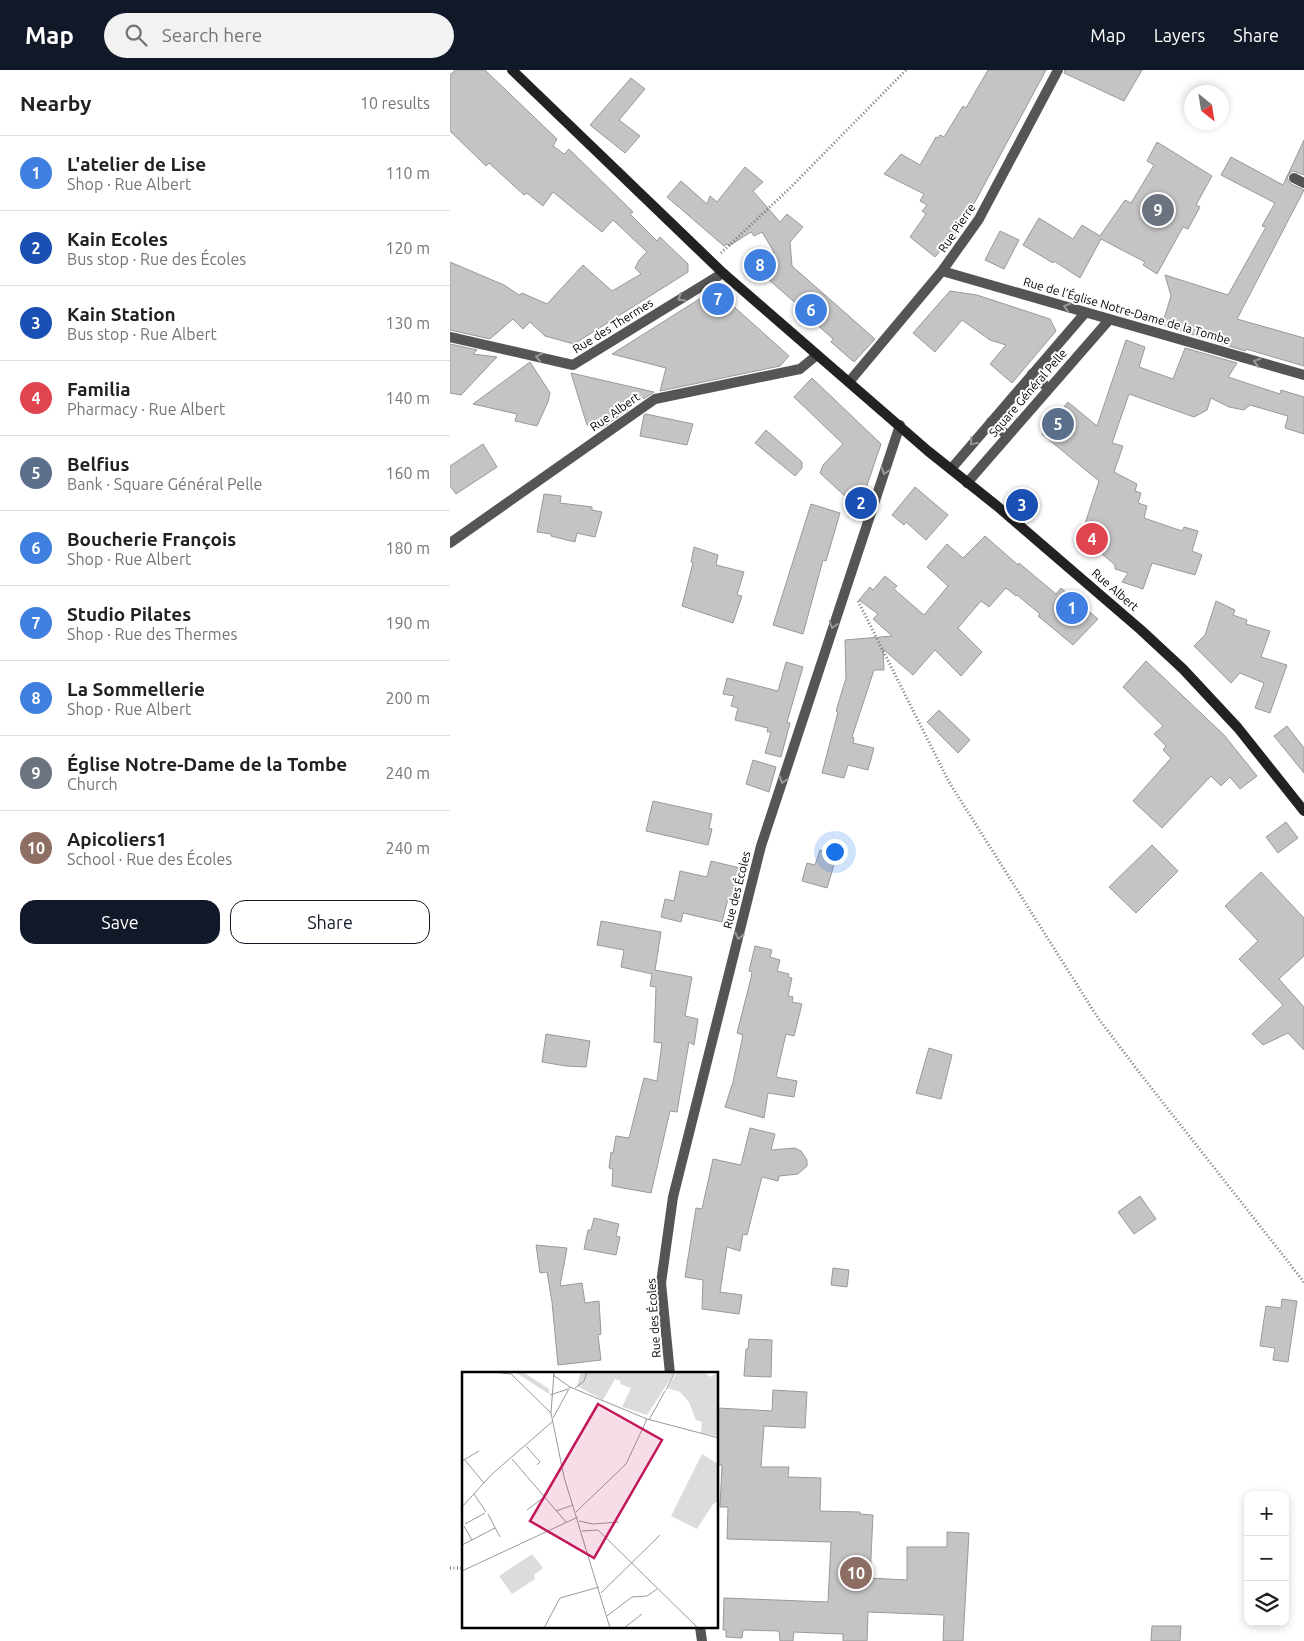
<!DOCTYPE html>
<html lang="en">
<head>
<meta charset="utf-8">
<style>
  :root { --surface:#fff; --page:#f2f2f2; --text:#202124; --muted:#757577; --line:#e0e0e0; --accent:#111827 }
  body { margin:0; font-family:Ubuntu,sans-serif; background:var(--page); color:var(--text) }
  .controls { position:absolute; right:15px; bottom:15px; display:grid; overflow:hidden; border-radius:10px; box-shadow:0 2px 8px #0003 }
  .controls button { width:45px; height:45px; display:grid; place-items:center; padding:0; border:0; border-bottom:1px solid var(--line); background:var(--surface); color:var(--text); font:25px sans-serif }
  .compass { position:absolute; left:734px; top:15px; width:45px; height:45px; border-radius:50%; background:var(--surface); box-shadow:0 2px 8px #0003; rotate:150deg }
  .you { position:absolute; left:384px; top:781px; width:18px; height:18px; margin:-12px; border:4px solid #fff; border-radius:50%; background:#1a73e8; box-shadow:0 0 0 8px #1a73e833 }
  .badge { display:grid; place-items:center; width:32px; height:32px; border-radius:50%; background:var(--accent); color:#fff; font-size:16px; font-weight:700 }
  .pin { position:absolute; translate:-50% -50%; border:2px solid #fff; box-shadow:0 1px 5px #0006 }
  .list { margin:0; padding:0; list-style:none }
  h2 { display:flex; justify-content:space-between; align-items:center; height:65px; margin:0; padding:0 20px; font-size:21px }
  h2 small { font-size:16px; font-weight:400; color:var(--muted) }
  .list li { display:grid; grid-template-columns:32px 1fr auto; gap:15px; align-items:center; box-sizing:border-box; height:75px; padding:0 20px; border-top:1px solid var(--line) }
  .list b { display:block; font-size:19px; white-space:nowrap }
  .list p { margin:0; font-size:16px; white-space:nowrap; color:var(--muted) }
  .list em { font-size:16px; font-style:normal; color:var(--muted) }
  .actions { display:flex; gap:10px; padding:15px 20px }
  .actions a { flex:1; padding:11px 0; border:1px solid var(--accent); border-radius:15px; text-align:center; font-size:18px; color:var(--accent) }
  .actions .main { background:var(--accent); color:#fff }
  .icon { flex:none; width:28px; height:28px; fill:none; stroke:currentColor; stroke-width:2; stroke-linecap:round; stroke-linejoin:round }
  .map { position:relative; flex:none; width:854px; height:1571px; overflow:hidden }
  header { display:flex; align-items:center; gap:30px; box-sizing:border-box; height:70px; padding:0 25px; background:var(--accent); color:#fff }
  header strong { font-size:24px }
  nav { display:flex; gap:28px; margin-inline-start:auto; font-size:18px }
  .search { width:350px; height:45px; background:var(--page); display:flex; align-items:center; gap:12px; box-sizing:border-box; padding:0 18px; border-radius:28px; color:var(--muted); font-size:19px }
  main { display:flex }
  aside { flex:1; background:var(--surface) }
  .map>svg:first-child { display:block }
</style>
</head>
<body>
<header>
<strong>Map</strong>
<div class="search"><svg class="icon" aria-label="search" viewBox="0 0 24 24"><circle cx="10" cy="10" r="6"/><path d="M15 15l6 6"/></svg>Search here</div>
<nav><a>Map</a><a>Layers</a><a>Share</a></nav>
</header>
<main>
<aside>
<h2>Nearby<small>10 results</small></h2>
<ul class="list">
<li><span class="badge" style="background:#3f7fe0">1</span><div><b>L'atelier de Lise</b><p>Shop · Rue Albert</p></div><em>110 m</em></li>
<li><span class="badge" style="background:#1a4fb4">2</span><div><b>Kain Ecoles</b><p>Bus stop · Rue des Écoles</p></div><em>120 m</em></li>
<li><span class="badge" style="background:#1a4fb4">3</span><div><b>Kain Station</b><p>Bus stop · Rue Albert</p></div><em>130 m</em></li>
<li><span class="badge" style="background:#e0444e">4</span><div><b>Familia</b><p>Pharmacy · Rue Albert</p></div><em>140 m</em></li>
<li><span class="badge" style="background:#5c6f8a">5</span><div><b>Belfius</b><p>Bank · Square Général Pelle</p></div><em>160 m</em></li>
<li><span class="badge" style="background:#3f7fe0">6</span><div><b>Boucherie François</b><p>Shop · Rue Albert</p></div><em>180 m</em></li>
<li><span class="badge" style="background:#3f7fe0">7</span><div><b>Studio Pilates</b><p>Shop · Rue des Thermes</p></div><em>190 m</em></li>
<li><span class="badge" style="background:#3f7fe0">8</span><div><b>La Sommellerie</b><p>Shop · Rue Albert</p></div><em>200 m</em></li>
<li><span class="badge" style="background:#6b7280">9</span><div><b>Église Notre-Dame de la Tombe</b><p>Church</p></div><em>240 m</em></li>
<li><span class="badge" style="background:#8d6e63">10</span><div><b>Apicoliers1</b><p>School · Rue des Écoles</p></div><em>240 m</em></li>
</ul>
<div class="actions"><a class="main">Save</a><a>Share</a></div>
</aside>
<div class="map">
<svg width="854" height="1571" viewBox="0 0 854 1571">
  <rect width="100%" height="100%" fill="#fff"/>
  <g fill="#c4c4c4" stroke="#999">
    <polygon points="5,0 35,0 107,69 103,76 114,84 119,79 183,142 180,144 207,171 210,167 238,194 238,202 124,274 95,266 80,252 73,259 63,249 40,269 0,260 0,192 54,215 69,225 72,223 97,234 133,195 162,221 191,204 185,198 189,190 197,182 163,150 152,162 103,122 93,136 77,123 74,125 39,93 36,96 0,61 0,5"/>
    <polygon points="538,0 596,0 512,156 485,187 460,167 476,144 472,141 477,135 470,131 474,124 434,104 451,84 470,95 486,67 488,68 490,65 494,67 513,36 516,38"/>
    <polygon points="615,0 692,0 674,31 614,3"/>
    <polygon points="181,8 195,19 169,50 190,66 175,83 140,55"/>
    <polygon points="854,70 854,105 843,101 840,103 837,108 841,114 854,120 787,249 854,268 854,296 796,279 795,281 712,255 721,226 715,205 778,225 816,157 812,156 825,133 771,105 781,87 833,115"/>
    <polygon points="707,72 762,106 746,135 750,137 738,159 733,157 707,204 693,195 695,192 651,169 630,208 604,191 603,193 573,175 589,148 623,169 632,155 650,166 675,130 681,133 704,95 697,91"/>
    <polygon points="295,97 313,112 303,121 330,152 337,144 353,157 340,172 342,196 425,269 404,292 381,272 383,269 349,238 350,237 302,195 324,182 312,162 304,166 301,162 279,176 277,174 274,176 217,127 231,111 257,134 260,126 267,132"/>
    <polygon points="550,161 569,170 554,199 535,190"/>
    <polygon points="500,221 527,225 600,249 606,261 562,313 540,294 556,275 540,270 512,250 485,282 463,263"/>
    <polygon points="259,223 271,225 339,286 330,296 210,321 216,298 162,284"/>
    <polygon points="676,270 695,277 689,297 723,309 735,278 787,293 778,307 830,324 831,320 854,327 854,364 835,358 838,346 800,335 794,340 779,337 761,328 757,340 744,347 679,324 662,373 673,376 664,402 687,414 685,421 691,423 688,433 697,436 694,448 732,461 734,457 748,461 742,481 752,485 745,505 702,493 693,519 672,512 678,503 665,499 665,495 631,466 649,411 592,364 618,332 647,356"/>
    <polygon points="0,274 27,280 23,284 47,287 11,325 0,323"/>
    <polygon points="80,292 100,323 98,332 87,356 65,351 67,344 23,334"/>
    <polygon points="121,303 204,322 195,328 164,337 178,340 152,358 137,355"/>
    <polygon points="362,308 431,374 412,430 396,427 370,403 373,395 393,374 344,327"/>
    <polygon points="196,344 243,354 237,375 190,366 194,345"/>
    <polygon points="316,360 352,392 352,398 345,406 305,373"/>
    <polygon points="33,374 47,397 6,424 0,416 0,396"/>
    <polygon points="465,417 498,445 476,470 456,452 454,455 442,445"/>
    <polygon points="94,424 111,426 110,433 142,437 142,440 152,442 145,467 127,463 125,472 101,466 101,464 87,462"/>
    <polygon points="361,434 390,443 376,491 373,490 353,564 323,555"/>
    <polygon points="535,466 568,495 569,493 606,524 611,518 648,549 623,575 588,546 590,544 567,525 566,526 556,518 539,537 531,531 508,558 532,582 511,606 485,580 463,605 433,579 434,600 424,600 402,667 404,668 403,673 424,678 418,700 398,695 394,708 372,703 388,642 386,641 396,608 395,570 442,566 423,549 428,544 409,530 420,517 423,520 435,506 447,516 444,519 474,545 498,516 477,497 497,474 513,488"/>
    <polygon points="244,477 268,485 266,495 294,502 287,525 292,526 283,553 232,536 243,493 241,492"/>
    <polygon points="766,531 785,540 783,545 797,550 796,554 820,561 811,587 837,595 820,643 805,638 814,613 790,603 781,613 744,576 755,565"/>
    <polygon points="696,591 774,665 807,706 790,719 780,707 771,716 761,706 712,758 683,731 721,688 713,680 716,676 704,664 713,656 673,617"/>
    <polygon points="336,592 353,597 337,652 340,653 331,687 315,683 321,662 317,662 318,658 285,650 288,638 281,636 284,626 273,624 277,608 328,621"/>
    <polygon points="489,640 520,670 508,683 477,652"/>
    <polygon points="837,656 854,678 854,703 824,666"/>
    <polygon points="303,690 326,697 319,722 296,714"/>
    <polygon points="203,731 262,744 259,758 262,759 258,775 196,761"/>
    <polygon points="836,752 848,768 828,783 816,767"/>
    <polygon points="702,775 728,801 686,843 659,817"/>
    <polygon points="370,780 387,785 377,818 352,811 357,793 365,795"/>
    <polygon points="261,791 290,798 283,830 278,829 272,852 233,843 231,852 211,847 215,829 224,831 230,801 257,807"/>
    <polygon points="811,802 854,848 854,886 829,909 854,937 854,980 838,963 813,975 802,964 833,935 789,889 808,871 775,836"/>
    <polygon points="151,851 211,862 205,900 242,907 235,946 248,949 244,975 239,972 227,1042 220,1041 201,1123 162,1116 163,1099 159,1098 161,1082 163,1083 166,1066 179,1068 194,1008 207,1011 212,973 204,972 206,917 200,916 202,904 171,897 174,880 147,875"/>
    <polygon points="305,876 322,880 320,887 330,890 327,901 339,904 338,907 342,908 338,926 343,927 342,932 352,934 344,966 336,964 326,1007 347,1011 344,1027 318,1023 314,1048 275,1037 283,1012 293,965 287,963 301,908 302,902 299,901"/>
    <polygon points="96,964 140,971 136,997 116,996 92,992"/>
    <polygon points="479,978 502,985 491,1029 466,1023"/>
    <polygon points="300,1058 325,1064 321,1080 345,1078 351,1081 357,1090 357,1096 348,1104 329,1106 328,1111 312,1107 297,1165 293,1164 290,1181 277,1177 270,1222 292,1225 289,1244 252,1239 253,1210 235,1207 246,1138 252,1139 263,1089 291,1095"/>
    <polygon points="690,1126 706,1149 684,1164 668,1142"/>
    <polygon points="144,1148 169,1154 166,1166 170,1167 166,1185 134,1179 138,1160 141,1160"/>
    <polygon points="86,1175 117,1178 110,1216 132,1213 135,1233 149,1231 151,1264 148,1265 151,1290 108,1295 102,1232 97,1202 90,1203"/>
    <polygon points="383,1198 399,1200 397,1217 381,1215"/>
    <polygon points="832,1229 847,1231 838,1292 823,1290 825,1278 810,1276 816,1236 831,1238"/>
    <polygon points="299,1269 322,1270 321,1307 294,1306 296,1279 298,1279"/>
    <polygon points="323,1320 357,1322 355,1358 314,1356 311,1397 339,1397 338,1407 371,1408 370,1441 410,1442 410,1444 423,1445 420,1508 457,1510 457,1477 497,1477 497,1462 519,1463 513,1571 493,1571 494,1545 418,1542 417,1571 393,1571 393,1564 344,1562 343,1571 330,1571 329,1561 293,1560 292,1568 276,1567 276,1560 273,1560 274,1528 378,1532 381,1472 277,1469 278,1437 270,1437 272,1395 268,1395 268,1338 322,1341"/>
    <polygon points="702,1556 731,1556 730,1571 701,1571"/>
  </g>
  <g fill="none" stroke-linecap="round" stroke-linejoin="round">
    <g stroke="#777" stroke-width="3" stroke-dasharray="1 2.5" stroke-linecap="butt">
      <polyline points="271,183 340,118 456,0"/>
      <polyline points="408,531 499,712 648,948 692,1006 854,1212"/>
      <polyline points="0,1498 14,1498"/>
    </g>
    <polyline stroke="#555" stroke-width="10" points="844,108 854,113"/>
    <g stroke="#555" stroke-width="10">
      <polyline points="492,201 854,305"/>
      <polyline points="0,267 123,295 273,203"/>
      <polyline points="582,304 598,318"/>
      <polyline points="399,312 492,201 529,149 608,0"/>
      <polyline points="541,352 557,365"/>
      <polyline points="501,399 635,243"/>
      <polyline points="517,413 659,250"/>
      <polyline points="0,473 205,329 350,299 367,285"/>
      <polyline points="220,1304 211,1213 223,1127 311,776 450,355"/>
      <polyline points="250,1557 252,1571"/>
    </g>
    <polyline stroke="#222" stroke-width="10" points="62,0 273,203 478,381 547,436 691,560 733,599 788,658 854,741"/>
  </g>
  <defs><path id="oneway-chevron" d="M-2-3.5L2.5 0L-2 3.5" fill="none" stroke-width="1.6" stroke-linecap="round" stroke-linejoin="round" transform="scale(1.25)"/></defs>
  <g stroke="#999">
    <use href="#oneway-chevron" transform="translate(231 228) rotate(148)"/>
    <use href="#oneway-chevron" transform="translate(617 237) rotate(-164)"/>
    <use href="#oneway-chevron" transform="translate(89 287) rotate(-167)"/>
    <use href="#oneway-chevron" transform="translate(807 292) rotate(-164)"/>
    <use href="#oneway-chevron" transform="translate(523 372) rotate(130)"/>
    <use href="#oneway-chevron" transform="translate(435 401) rotate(108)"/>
    <use href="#oneway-chevron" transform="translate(383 555) rotate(108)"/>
    <use href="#oneway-chevron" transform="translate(333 710) rotate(108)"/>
    <use href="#oneway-chevron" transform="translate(289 866) rotate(104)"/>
  </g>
  <g text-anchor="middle" stroke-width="4" stroke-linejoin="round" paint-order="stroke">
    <g font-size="12" fill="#000" stroke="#fff">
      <text transform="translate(507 158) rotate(-56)" y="4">Rue Pierre</text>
      <text transform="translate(677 241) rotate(16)" y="4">Rue de l’Église Notre-Dame de la Tombe</text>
      <text transform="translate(163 256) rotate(-32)" y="4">Rue des Thermes</text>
      <text transform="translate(578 323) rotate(-49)" y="4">Square Général Pelle</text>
      <text transform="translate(165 342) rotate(-35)" y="4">Rue Albert</text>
      <text transform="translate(665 520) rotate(41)" y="4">Rue Albert</text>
      <text transform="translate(287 820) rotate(-76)" y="4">Rue des Écoles</text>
      <text transform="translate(204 1248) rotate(-94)" y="4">Rue des Écoles</text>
    </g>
  </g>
  <g transform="translate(12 1302)">
    <rect width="256" height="256" fill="#fff"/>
    <path d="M 53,0 L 61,0 L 87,17 L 87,22 ZM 119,0 L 213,0 L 185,43 L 160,35 L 169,16 L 158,12 L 159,9 L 153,7 L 141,28 L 115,14 ZM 215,0 L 243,0 L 248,5 L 256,0 L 256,64 L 239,61 L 240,50 L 234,48 L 227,30 L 218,20 L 206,16 ZM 240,82 L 256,92 L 256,130 L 251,132 L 235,157 L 209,144 ZM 70,182 L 81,196 L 72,203 L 73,207 L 50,222 L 37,204 Z" fill="#dcdcdc"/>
    <path fill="none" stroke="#999" stroke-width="1" d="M 32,0 L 48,2M 47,0 L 89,41M 92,0 L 89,41 L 102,105 L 148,256M 91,3 L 108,15 L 185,47 L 257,66M 113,16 L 122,9 L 125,0M 204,18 L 213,0M 88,23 L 106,17M 91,46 L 108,15M 187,48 L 203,19M 64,74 L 78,90 L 75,93M 2,87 L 22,111M 50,87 L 104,150M 0,89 L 17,79M 12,122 L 24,140M 0,135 L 29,103 L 91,49M 65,138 L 81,126M 94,139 L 111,133M 114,140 L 164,92 L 185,47M 26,142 L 38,165M 117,149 L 131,152 L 157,150M 3,152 L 23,141M 2,154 L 10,168M 120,159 L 136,158 L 236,256M 0,173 L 33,156M 0,199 L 116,145M 139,221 L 198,163M 145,244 L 170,225 L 185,224 L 195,217M 82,256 L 98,226 L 137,215M 162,256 L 180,242"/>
    <path fill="#c2185b" fill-opacity="0.15" stroke="#c2185b" stroke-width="2.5" d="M 136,32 L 200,68 L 132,186 L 68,149 Z"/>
    <rect width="256" height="256" fill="none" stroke="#000" stroke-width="2.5"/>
  </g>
</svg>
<div class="controls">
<button>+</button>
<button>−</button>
<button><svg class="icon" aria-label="layers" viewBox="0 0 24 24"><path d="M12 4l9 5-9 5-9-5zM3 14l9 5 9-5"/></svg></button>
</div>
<svg class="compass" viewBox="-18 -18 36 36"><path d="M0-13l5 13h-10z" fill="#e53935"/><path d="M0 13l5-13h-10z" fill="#757577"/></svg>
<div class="you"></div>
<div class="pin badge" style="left:622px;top:538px;background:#3f7fe0">1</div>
<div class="pin badge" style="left:411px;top:433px;background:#1a4fb4">2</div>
<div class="pin badge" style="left:572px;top:435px;background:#1a4fb4">3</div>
<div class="pin badge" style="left:642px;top:469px;background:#e0444e">4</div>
<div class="pin badge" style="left:608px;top:354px;background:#5c6f8a">5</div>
<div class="pin badge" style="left:361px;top:240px;background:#3f7fe0">6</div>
<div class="pin badge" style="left:268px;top:229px;background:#3f7fe0">7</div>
<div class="pin badge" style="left:310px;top:195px;background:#3f7fe0">8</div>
<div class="pin badge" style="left:708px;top:140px;background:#6b7280">9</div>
<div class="pin badge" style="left:406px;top:1503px;background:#8d6e63">10</div>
</div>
</main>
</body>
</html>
